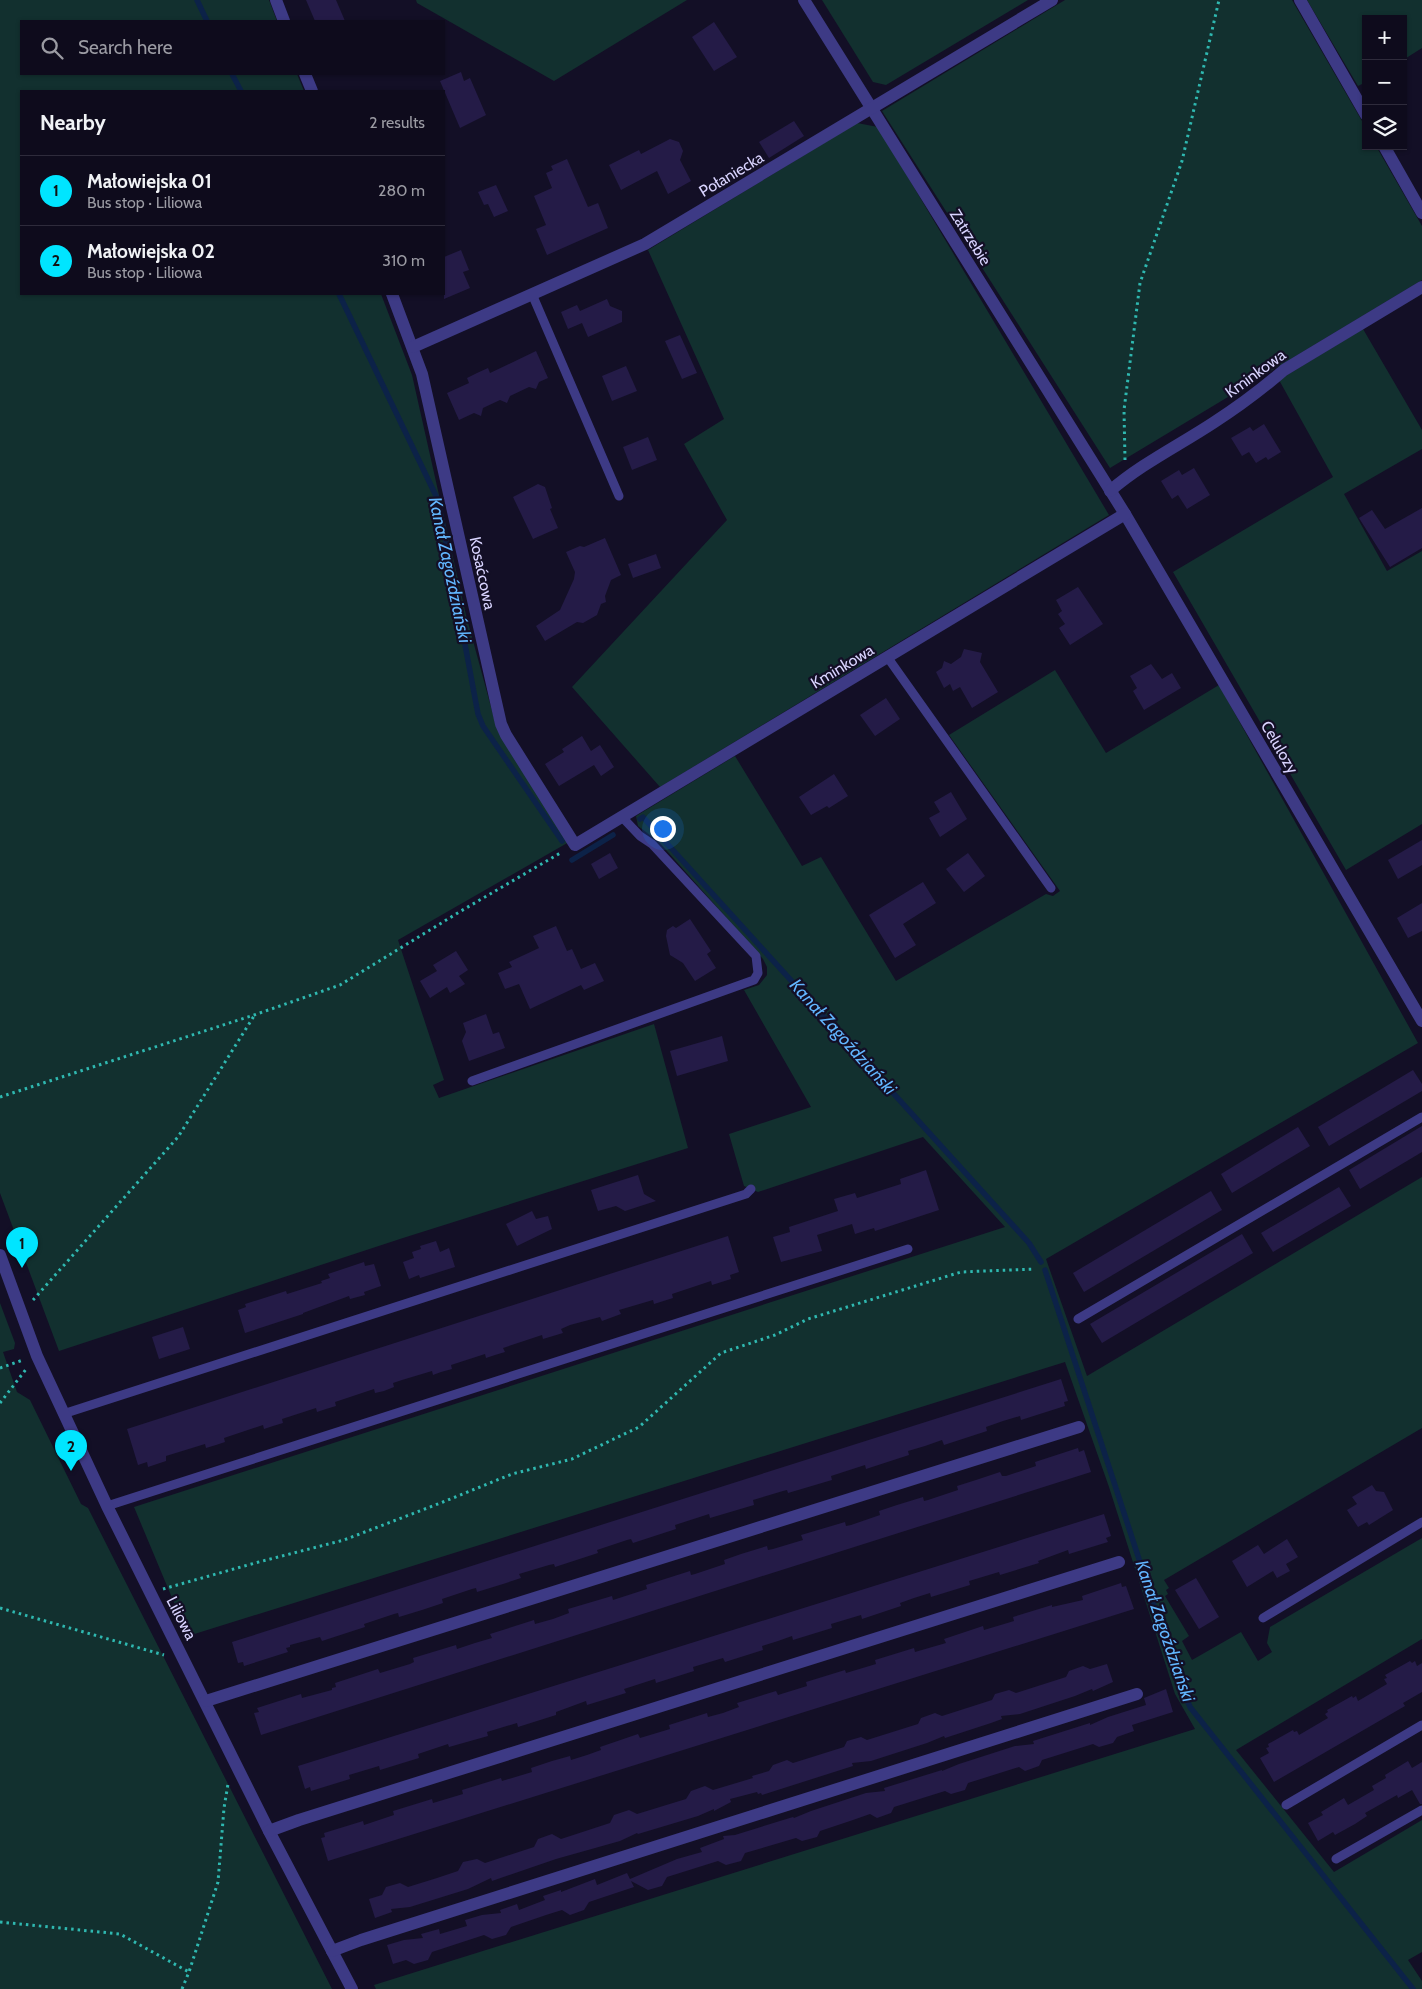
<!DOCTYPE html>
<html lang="en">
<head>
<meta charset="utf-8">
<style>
  :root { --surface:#0e0b1c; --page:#171425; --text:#f1f3f6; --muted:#9b9ba3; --line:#2e2b3b; --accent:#00e5ff }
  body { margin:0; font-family:Cabin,sans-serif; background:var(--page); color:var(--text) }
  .controls { position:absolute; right:15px; top:15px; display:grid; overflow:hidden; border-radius:0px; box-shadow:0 1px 4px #0004 }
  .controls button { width:45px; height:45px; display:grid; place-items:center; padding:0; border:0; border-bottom:1px solid var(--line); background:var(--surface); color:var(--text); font:25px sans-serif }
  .you { position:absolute; left:662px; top:828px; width:18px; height:18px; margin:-12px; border:4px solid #fff; border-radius:50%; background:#1a73e8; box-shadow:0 0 0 8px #1a73e833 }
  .badge { display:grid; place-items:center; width:32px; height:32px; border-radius:50%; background:var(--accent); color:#111; font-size:16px; font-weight:700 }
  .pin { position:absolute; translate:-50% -41px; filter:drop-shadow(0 1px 2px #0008) }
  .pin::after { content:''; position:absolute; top:26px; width:18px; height:15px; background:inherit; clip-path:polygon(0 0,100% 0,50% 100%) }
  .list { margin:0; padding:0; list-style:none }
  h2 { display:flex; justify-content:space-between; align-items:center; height:65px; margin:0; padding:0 20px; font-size:21px }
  h2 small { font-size:16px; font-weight:400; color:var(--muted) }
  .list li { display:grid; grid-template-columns:32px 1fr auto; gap:15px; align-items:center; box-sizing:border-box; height:70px; padding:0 20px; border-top:1px solid var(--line) }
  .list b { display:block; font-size:19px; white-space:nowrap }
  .list p { margin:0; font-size:16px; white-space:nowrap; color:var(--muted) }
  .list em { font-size:16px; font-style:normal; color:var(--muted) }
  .icon { flex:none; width:28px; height:28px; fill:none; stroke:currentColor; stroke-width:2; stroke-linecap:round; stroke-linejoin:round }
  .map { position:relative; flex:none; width:1422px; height:1989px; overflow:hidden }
  .search { position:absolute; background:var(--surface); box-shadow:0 1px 4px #0004; left:20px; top:20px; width:425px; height:55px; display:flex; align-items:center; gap:12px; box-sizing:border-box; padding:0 18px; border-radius:0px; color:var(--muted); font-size:19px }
  .panel { position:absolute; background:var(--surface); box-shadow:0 1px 4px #0004; left:20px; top:90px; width:425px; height:205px; border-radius:0px }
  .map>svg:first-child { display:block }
</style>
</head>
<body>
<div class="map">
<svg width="1422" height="1989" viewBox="0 0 1422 1989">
  <rect width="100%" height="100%" fill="#130f26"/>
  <g fill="#12302f">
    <polygon points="0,0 269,0 277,21 21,21 21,74 297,74 304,91 21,91 21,294 381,294 412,375 466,615 497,729 569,842 398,940 444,1080 433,1085 439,1098 654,1024 688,1148 403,1238 59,1351 0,1193"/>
    <polygon points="416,0 687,0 554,81 417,3"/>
    <polygon points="822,0 1028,0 886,85 873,82"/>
    <polygon points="1065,0 1292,0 1366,128 1366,146 1376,146 1422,226 1422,280 1110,468 882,111"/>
    <polygon points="1307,0 1422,0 1422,48 1403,60 1403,19 1366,19 1366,82 1358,86"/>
    <polygon points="857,123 878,127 1109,515 660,787 572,687 727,520 684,444 724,419 648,250"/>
    <polygon points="1363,329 1422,430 1422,449 1344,494 1387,571 1422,551 1422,824 1346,870 1173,572 1333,477 1279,380"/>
    <polygon points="1055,670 1106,753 1219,685 1418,1043 1046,1259 1087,1376 1422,1177 1422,1428 1164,1580 1169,1588 1166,1590 1168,1594 1165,1596 1189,1636 1182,1641 1192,1660 1241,1632 1258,1661 1272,1652 1267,1643 1270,1627 1422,1538 1422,1639 1236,1750 1334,1872 1422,1820 1422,1952 1408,1960 1422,1981 1422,1989 376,1989 374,1985 1195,1729 1175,1694 1109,1487 1065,1362 188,1636 134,1507 1005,1227 923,1137 758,1192 744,1186 729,1134 811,1107 744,990 759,985 767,975 767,967 763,959 659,842 638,826 636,816 735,756 802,866 821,857 896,981 1046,894 1053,896 1060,891 949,735"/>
    <polygon points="0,1303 15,1343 14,1349 3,1352 17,1392 30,1400 81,1504 88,1508 332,1989 0,1989"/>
  </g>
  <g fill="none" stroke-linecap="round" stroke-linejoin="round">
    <g stroke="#0c2248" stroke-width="5.5">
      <polyline points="197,0 207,21"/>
      <polyline points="232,74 241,91"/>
      <polyline points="339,294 438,500 478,714 483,726 562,841"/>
      <polyline points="640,819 643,817 1029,1243 1041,1262"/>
      <polyline points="572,860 613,835"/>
      <polyline points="1045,1270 1177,1676 1190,1707 1413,1989"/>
    </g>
  </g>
  <g fill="#241b47">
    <polygon points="306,0 336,0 345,21 315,21"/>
    <polygon points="714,22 737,57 714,71 692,37"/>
    <polygon points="461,72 464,81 470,78 486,115 460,128 440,81"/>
    <polygon points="794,121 804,136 769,158 759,142"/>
    <polygon points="670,139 679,142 683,151 680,160 691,181 668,194 657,171 621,190 609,165 639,150 641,154"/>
    <polygon points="567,159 588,207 598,203 608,228 547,255 536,229 546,225 534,196 552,188 546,173 553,170 551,166"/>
    <polygon points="496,185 508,211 494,217 488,204 484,205 478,192"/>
    <polygon points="461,250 469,270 463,272 470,288 444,299 444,257"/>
    <polygon points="607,299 610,306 622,311 622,322 588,337 582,323 568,329 561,312 577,305 580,311"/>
    <polygon points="680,335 697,373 682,379 665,341"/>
    <polygon points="536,351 548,378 539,382 536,389 529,387 510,396 507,403 500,400 483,408 481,416 474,413 459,420 447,393 469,383 467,378 477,373 488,368 490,373"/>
    <polygon points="626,366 637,391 612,401 602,376"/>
    <polygon points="1264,424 1281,452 1268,460 1266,457 1256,463 1249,452 1242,456 1231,438 1250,427 1253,431"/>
    <polygon points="648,437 657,460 632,470 623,447"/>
    <polygon points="1194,468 1210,495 1187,509 1178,495 1172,499 1161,481 1179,470 1182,475"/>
    <polygon points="538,484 545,487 552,508 550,509 558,528 533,539 513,497"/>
    <polygon points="1422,508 1422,548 1390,567 1359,518 1372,510 1385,529"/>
    <polygon points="605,538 621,575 611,580 605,596 606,602 601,604 597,615 583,623 577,622 545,641 536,626 560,610 574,579 575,572 566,552 580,546 584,547"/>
    <polygon points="656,554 661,568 633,578 628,564"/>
    <polygon points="1078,587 1103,624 1070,645 1059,628 1065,624 1058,614 1062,611 1056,600"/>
    <polygon points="964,649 982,653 980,662 998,692 972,708 960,687 953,691 950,684 944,688 936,672 942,668 944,661 951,664 961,657"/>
    <polygon points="1151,664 1162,679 1172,673 1181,688 1144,710 1133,691 1137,688 1130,676"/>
    <polygon points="886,698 900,719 875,736 860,715"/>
    <polygon points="582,736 591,751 600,745 614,767 601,776 594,765 559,786 545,764 564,752 562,749"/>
    <polygon points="834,774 848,796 829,808 827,806 811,815 799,797"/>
    <polygon points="951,792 967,819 940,837 929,818 940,812 934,802"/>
    <polygon points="1422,840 1422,865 1398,879 1388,860"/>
    <polygon points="610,853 618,868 599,879 591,864"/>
    <polygon points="968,853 985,876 964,892 946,869"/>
    <polygon points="923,882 936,903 903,924 916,945 895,958 869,915"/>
    <polygon points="1422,903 1422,931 1408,938 1397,918"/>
    <polygon points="690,919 711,951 707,954 716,968 695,981 683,963 670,955 666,936 667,930 673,926 676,928"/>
    <polygon points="556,926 567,951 572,949 581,969 595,963 604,981 584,990 581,985 530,1009 519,984 505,989 498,973 512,967 509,962 539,948 533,936"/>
    <polygon points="456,951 468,970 459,976 465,984 450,993 447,987 430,998 420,981 437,971 433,965"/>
    <polygon points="486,1014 493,1034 499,1032 505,1048 469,1061 462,1041 466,1032 463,1023"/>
    <polygon points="722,1036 728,1061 677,1076 670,1051"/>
    <polygon points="1413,1070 1422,1084 1422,1091 1329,1146 1318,1127"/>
    <polygon points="1422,1126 1422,1152 1360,1189 1349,1170"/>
    <polygon points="1298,1127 1310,1146 1232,1193 1221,1174"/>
    <polygon points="926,1170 939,1210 875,1231 874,1228 855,1234 852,1224 817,1235 822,1251 781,1262 773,1237 790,1232 789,1227 838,1211 834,1199 855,1193 857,1198 901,1184 900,1179"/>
    <polygon points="638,1175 644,1194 656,1201 625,1211 616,1206 598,1211 591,1190"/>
    <polygon points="1339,1187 1351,1206 1273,1252 1261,1233"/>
    <polygon points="1211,1191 1222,1210 1084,1292 1073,1273"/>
    <polygon points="532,1211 536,1219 548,1216 552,1229 517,1246 506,1224"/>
    <polygon points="1242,1234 1253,1253 1102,1343 1090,1324"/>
    <polygon points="728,1236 739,1272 730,1275 731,1279 712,1285 711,1281 672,1294 673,1298 654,1304 653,1300 619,1310 621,1314 602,1321 600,1317 570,1325 561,1329 563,1333 543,1339 542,1335 503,1348 505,1352 495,1355 486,1358 485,1354 451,1365 452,1369 441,1372 433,1375 432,1371 402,1380 393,1383 394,1387 384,1391 375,1393 374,1389 335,1402 336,1406 326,1409 317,1412 316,1408 282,1419 283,1423 273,1426 264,1429 263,1425 224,1438 225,1442 216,1445 206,1448 205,1444 166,1456 166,1461 148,1467 147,1462 138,1465 127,1429"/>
    <polygon points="436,1241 440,1252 449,1248 455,1267 420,1278 419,1275 409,1279 403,1262 414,1258 412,1252 421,1249 420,1246"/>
    <polygon points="364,1262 365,1266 374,1264 381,1286 364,1292 365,1295 350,1299 349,1296 303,1313 303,1314 245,1333 238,1310 246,1307 245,1304 286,1291 287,1294 322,1283 321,1281 330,1278 328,1274"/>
    <polygon points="183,1327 190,1349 159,1359 152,1337"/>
    <polygon points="1061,1379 1068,1401 1064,1402 1065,1406 1021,1420 1020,1416 1003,1421 986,1427 987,1431 944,1445 942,1440 925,1446 908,1451 909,1455 866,1469 865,1465 831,1476 832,1480 788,1493 787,1490 783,1491 753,1500 754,1505 710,1518 709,1514 675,1525 676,1529 633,1543 631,1539 627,1540 597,1550 598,1553 555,1567 554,1564 549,1565 519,1574 521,1578 503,1584 477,1592 476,1588 472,1589 442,1599 443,1603 422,1610 399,1617 398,1613 394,1614 364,1624 365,1627 322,1641 320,1637 290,1645 290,1647 286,1648 288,1652 244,1666 243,1662 238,1663 232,1642"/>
    <polygon points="1078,1448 1079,1452 1084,1450 1091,1472 261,1735 254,1713 259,1712 257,1708 301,1694 302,1698 332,1690 332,1688 336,1687 335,1683 378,1669 380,1673 410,1664 414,1662 413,1658 456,1645 457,1649 475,1643 492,1638 490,1634 534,1620 535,1624 553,1619 569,1613 568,1609 612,1596 613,1600 647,1589 646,1585 690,1571 691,1575 695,1574 725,1564 724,1560 741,1554 767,1546 768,1550 773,1549 803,1540 801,1535 845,1522 846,1526 851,1525 880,1515 879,1511 897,1505 923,1497 924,1501 928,1500 958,1490 957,1486 976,1480 1000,1472 1002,1476 1006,1476 1036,1466 1035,1462"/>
    <polygon points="1372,1485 1376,1491 1384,1492 1393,1510 1369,1525 1367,1522 1358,1527 1347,1510 1357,1504 1352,1497"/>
    <polygon points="1104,1514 1111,1536 1106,1538 1108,1542 1069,1554 1068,1550 1038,1561 1039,1563 1000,1575 999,1572 969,1581 970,1585 931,1597 930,1593 914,1598 900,1603 901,1606 862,1619 861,1615 831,1624 832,1628 793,1640 792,1636 778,1641 762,1646 763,1650 725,1662 723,1658 693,1667 694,1671 656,1683 655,1679 624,1689 626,1693 587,1705 586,1701 556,1712 556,1715 518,1727 517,1723 487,1732 488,1736 449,1747 448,1744 418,1754 419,1758 380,1770 379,1766 349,1775 350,1779 311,1791 310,1787 305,1789 298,1766"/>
    <polygon points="1287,1539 1298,1557 1286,1564 1290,1571 1277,1578 1273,1571 1247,1587 1232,1561 1258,1545 1264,1554"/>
    <polygon points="1196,1578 1219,1617 1199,1629 1175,1590"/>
    <polygon points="1121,1583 1122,1587 1126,1586 1134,1609 328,1861 321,1838 325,1837 324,1833 363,1821 364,1825 394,1815 393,1811 432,1799 433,1803 463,1794 462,1790 501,1778 502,1781 532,1772 531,1768 552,1761 570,1756 571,1760 587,1755 601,1750 600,1747 638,1734 640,1738 670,1729 669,1725 707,1713 708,1717 723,1713 739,1707 737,1703 776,1691 778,1695 807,1686 806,1682 845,1670 846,1673 876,1664 875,1660 914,1648 915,1652 946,1643 944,1639 983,1626 984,1630 1014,1621 1013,1617 1052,1605 1052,1607 1083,1600 1082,1596"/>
    <polygon points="1410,1661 1412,1663 1415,1661 1417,1666 1422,1663 1422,1692 1403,1703 1405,1706 1274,1782 1260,1758 1269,1753 1266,1748 1269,1747 1268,1744 1293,1730 1294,1732 1297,1731 1299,1735 1328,1718 1325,1714 1328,1712 1327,1710 1352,1696 1353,1698 1356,1696 1358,1701 1387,1684 1384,1679 1387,1678 1385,1675"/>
    <polygon points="1107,1664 1113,1682 1093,1691 1092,1689 1075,1696 1020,1714 1001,1716 1002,1719 991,1723 945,1738 944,1736 927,1743 871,1761 852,1763 853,1766 762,1795 761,1793 758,1794 757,1792 730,1799 731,1802 714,1811 714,1809 698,1816 638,1834 637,1833 620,1841 556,1859 492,1881 491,1878 468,1889 410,1907 391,1909 392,1912 375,1918 369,1899 382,1895 386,1887 400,1883 408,1887 437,1878 458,1871 463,1862 477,1859 485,1863 534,1847 538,1839 552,1834 561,1839 610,1823 614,1815 629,1810 637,1814 686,1799 691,1791 705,1786 713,1790 753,1778 752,1776 769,1771 773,1765 787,1760 793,1763 844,1747 847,1741 861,1737 867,1740 918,1724 921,1718 935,1713 942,1716 992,1700 995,1694 1009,1690 1016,1693 1066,1677 1069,1671 1083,1666 1090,1669"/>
    <polygon points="1166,1689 1173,1712 1132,1725 1134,1731 1117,1737 1113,1743 1099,1747 1093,1744 1042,1760 1039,1766 1025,1771 1019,1767 968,1783 965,1790 951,1794 945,1791 894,1807 891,1813 877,1818 870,1814 853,1820 820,1831 817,1837 802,1841 796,1838 745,1853 741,1861 726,1865 718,1861 667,1877 662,1886 648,1890 631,1881 634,1887 589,1902 584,1910 570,1915 562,1910 546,1915 511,1927 506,1935 492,1939 484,1935 432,1952 428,1960 414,1964 406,1960 393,1964 387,1945 404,1940 423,1938 421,1934 439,1929 440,1934 467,1926 465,1920 482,1915 501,1913 500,1910 517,1904 519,1910 545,1900 543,1896 561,1890 561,1892 595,1879 597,1885 627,1873 630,1879 677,1859 702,1852 700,1848 724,1839 723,1836 735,1835 793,1817 794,1818 811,1811 866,1793 885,1791 884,1788 942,1770 942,1771 959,1764 1015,1746 1034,1744 1033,1741 1090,1723 1090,1725 1108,1717 1146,1705 1144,1698"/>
    <polygon points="1408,1761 1412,1768 1422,1762 1422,1804 1420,1804 1412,1790 1398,1798 1397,1795 1365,1813 1367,1816 1355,1824 1335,1835 1333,1832 1318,1841 1308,1823 1323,1815 1321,1812 1344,1798 1348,1805 1374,1790 1372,1786 1386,1778 1385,1775"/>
  </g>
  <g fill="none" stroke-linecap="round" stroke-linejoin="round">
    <g stroke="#2fb8b0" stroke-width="3" stroke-dasharray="2.5 4" stroke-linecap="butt">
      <polyline points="1125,460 1124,410 1140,283 1182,161 1219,0"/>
      <polyline points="0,1097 254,1015 340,985 461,911 562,852"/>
      <polyline points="33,1300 178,1137 254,1016"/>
      <polyline points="0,1368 23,1360"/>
      <polyline points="0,1403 27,1368"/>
      <polyline points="163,1589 255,1563 344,1540 443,1502 512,1474 572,1459 639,1427 721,1353 775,1335 808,1319 961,1272 1035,1269"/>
      <polyline points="0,1608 164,1655"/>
      <polyline points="0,1922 120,1934 189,1972"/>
      <polyline points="182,1989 189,1972 218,1882 224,1808 228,1784"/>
    </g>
    <g stroke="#3d3a85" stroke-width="9">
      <polyline points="532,294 619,496"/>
      <polyline points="888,658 1051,888"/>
      <polyline points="472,1081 754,980 758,973 756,956 652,844 640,836 622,817"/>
      <polyline points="1078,1319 1422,1117"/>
      <polyline points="63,1414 746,1194 751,1189"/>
      <polyline points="107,1506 908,1249"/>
      <polyline points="1263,1618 1422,1522"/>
      <polyline points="1286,1805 1422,1725"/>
      <polyline points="1336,1859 1422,1810"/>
    </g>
    <g stroke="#3d3a85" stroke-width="12">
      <polyline points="276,0 284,21"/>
      <polyline points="804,0 1125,514 1422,1021"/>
      <polyline points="1300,0 1366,115"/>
      <polyline points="305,74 312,91"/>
      <polyline points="1384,146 1422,213"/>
      <polyline points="392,294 422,374 501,724 506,735 575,845 1125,514"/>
      <polyline points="413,347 645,244 1052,0"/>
      <path d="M 1110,491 C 1141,464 1178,446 1213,423 C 1238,407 1262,389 1284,370 L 1422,287"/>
      <polyline points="0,1255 37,1356 107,1506 269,1831 352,1989"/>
      <polyline points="206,1701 1079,1427"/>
      <polyline points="269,1831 299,1820 1119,1562"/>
      <polyline points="332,1951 361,1940 1137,1694"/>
    </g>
  </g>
  <g text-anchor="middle" stroke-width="4.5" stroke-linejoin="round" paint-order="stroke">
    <g font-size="16" fill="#d9d4ff" stroke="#130f26">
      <text transform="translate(731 174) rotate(-31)" y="6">Połaniecka</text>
      <text transform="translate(971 237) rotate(58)" y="6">Zatrzebie</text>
      <text transform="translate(1255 373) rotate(-36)" y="6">Kminkowa</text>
      <text transform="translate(483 573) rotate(78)" y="6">Kosaćcowa</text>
      <text transform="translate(842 666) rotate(-31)" y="6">Kminkowa</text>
      <text transform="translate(1280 747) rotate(60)" y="6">Celulozy</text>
      <text transform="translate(182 1618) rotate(63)" y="6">Liliowa</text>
    </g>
    <g font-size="18" font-style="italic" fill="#62b6ff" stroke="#130f26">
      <text transform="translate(450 570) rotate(78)" y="6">Kanał Zagoździański</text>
      <text transform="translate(843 1037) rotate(48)" y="6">Kanał Zagoździański</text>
      <text transform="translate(1165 1631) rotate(71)" y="6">Kanał Zagoździański</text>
    </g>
  </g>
</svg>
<div class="controls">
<button>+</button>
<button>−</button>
<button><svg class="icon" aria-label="layers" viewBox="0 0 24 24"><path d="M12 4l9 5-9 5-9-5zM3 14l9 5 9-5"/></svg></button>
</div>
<div class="you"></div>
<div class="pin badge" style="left:22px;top:1268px">1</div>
<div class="pin badge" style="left:71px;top:1471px">2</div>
<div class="search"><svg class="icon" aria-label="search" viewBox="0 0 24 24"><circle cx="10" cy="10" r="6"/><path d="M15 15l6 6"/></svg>Search here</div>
<section class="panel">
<h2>Nearby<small>2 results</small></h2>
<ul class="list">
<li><span class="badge">1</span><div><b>Małowiejska 01</b><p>Bus stop · Liliowa</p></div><em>280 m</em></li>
<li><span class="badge">2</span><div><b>Małowiejska 02</b><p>Bus stop · Liliowa</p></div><em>310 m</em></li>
</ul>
</section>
</div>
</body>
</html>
